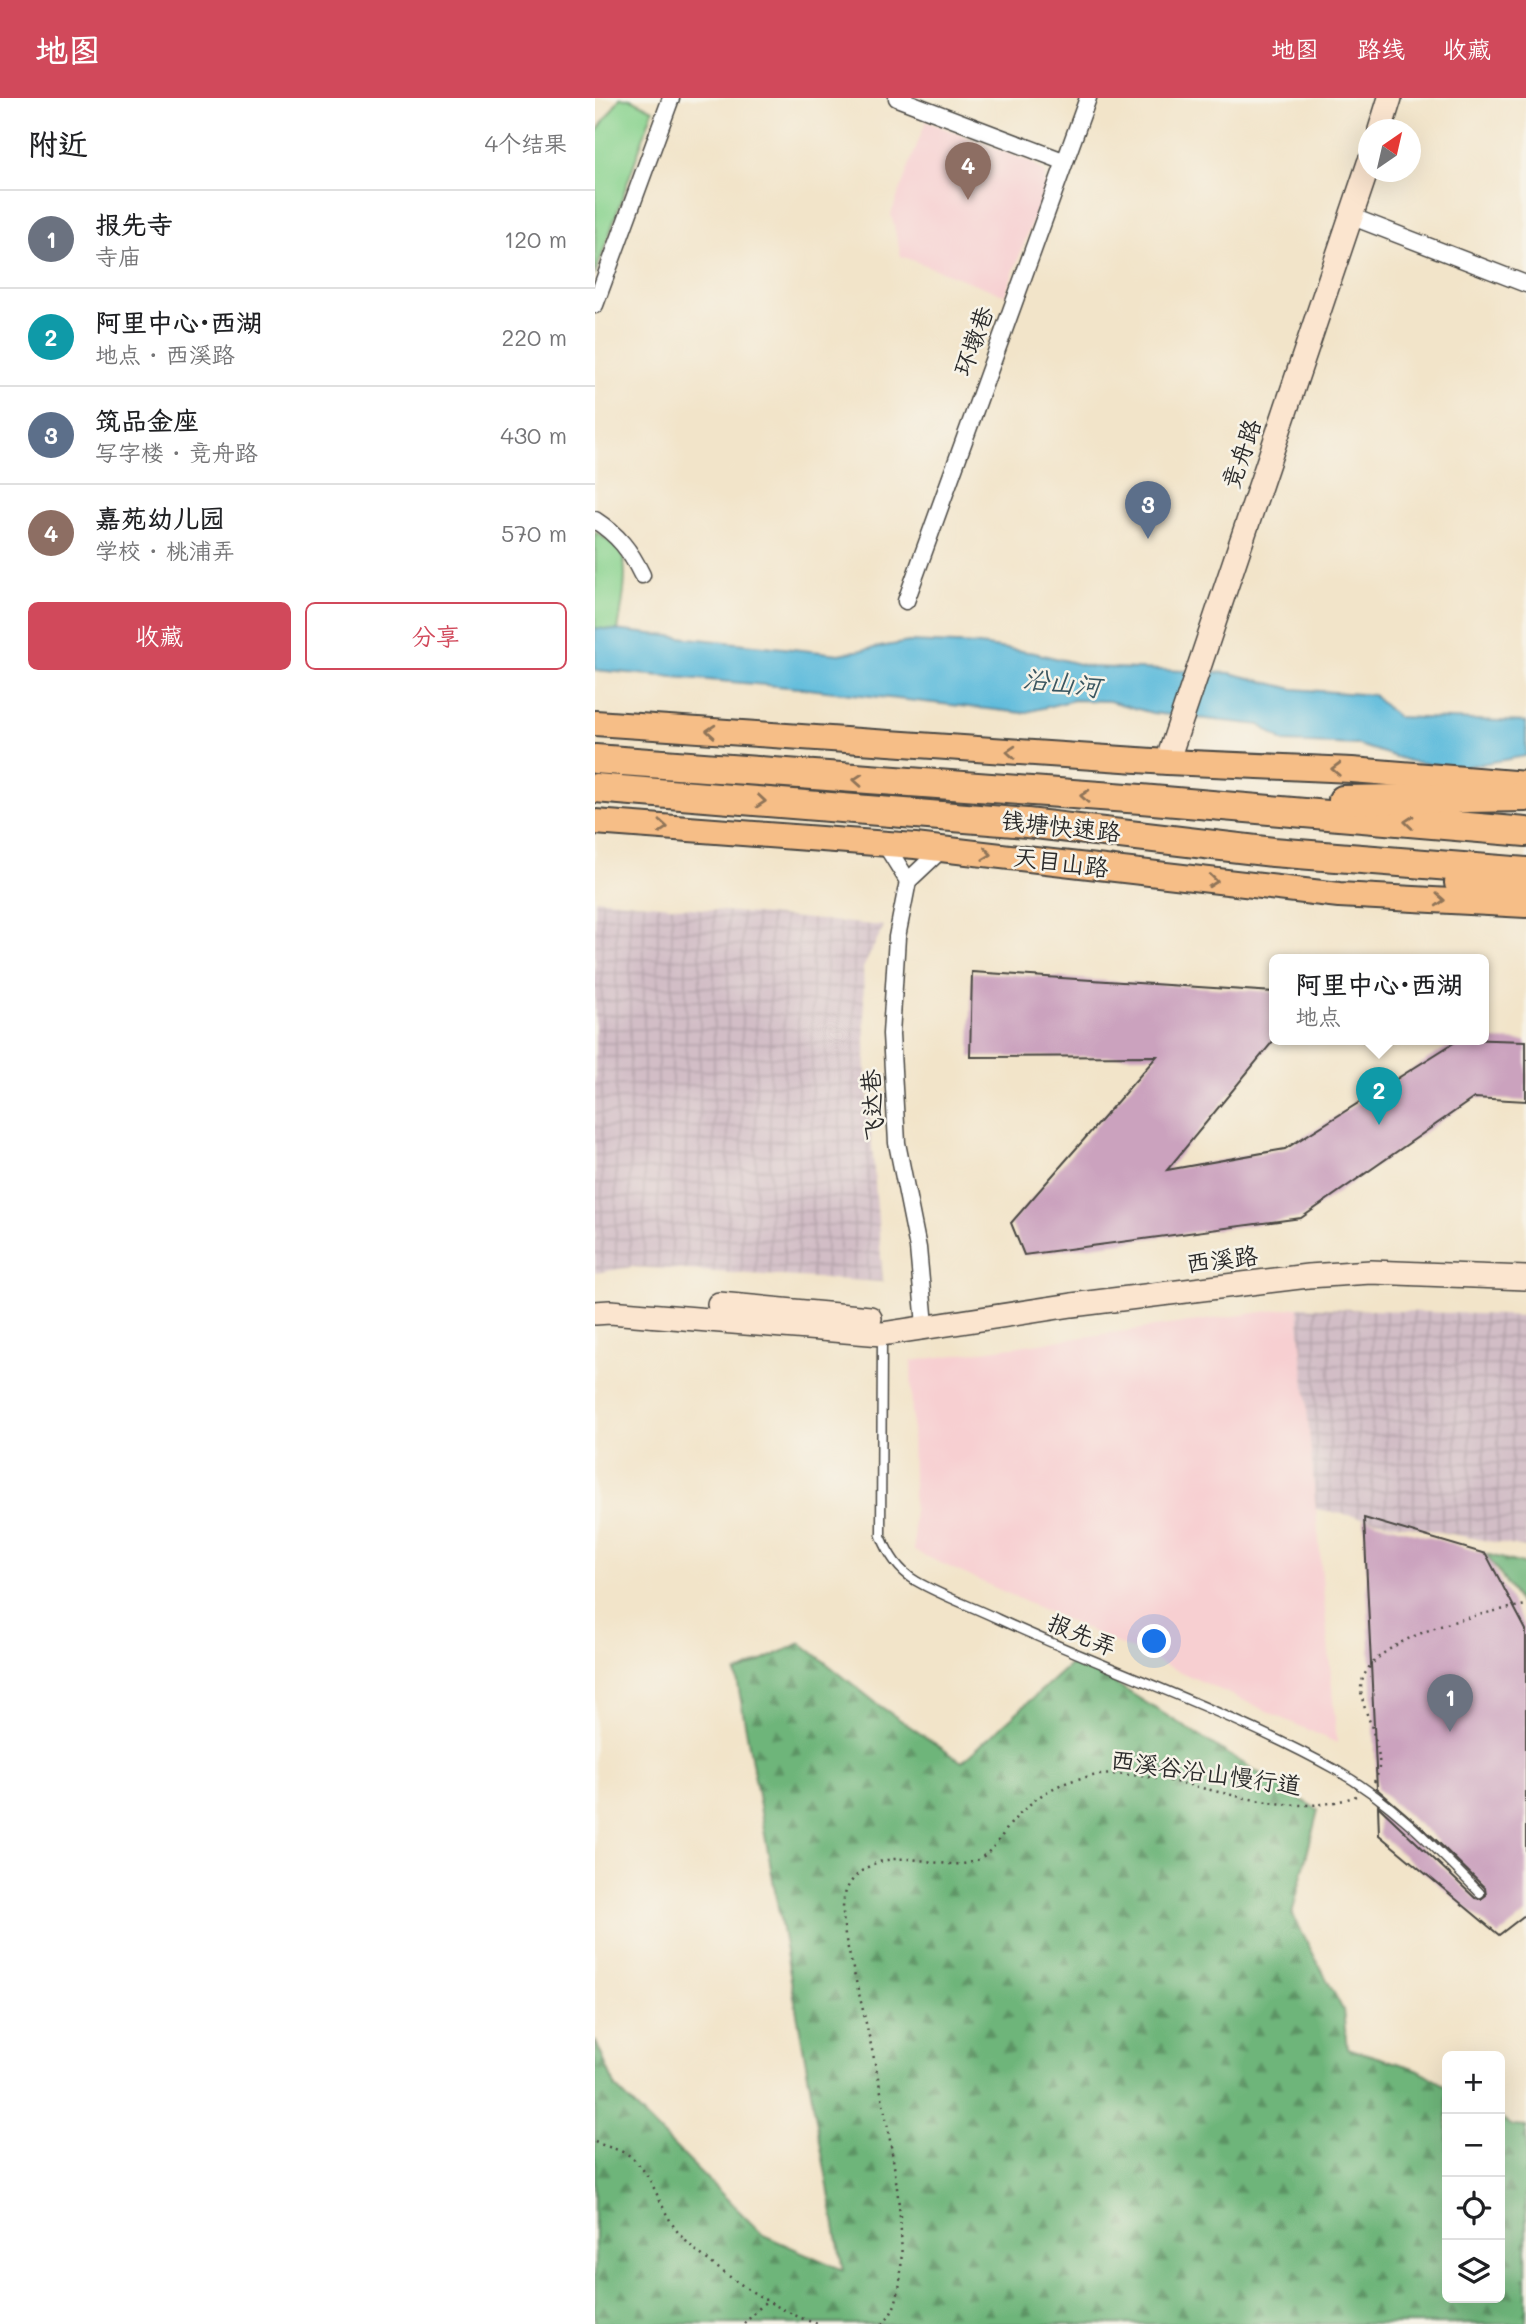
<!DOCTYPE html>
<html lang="zh">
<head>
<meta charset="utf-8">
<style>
  :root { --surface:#fff; --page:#f6f6f6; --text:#202124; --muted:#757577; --line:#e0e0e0; --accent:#d1495b }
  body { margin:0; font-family:Mali,"LXGW WenKai TC",sans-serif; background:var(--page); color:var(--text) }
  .controls { position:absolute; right:21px; bottom:21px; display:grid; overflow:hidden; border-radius:10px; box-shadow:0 7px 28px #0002 }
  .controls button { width:63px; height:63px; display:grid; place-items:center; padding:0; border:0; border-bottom:2px solid var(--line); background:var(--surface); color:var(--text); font:35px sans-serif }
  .compass { position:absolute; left:763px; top:21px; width:63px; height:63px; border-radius:50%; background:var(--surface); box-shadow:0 7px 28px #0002; rotate:34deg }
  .you { position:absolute; left:560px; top:1544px; width:24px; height:24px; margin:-18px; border:5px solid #fff; border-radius:50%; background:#1a73e8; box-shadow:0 0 0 10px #1a73e833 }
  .badge { display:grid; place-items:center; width:46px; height:46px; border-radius:50%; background:var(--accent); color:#fff; font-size:23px; font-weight:700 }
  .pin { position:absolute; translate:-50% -58px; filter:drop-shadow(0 2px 4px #0008) }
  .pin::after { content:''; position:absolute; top:37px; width:24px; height:21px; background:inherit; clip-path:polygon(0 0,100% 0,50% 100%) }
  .popup { position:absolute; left:674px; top:856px; width:220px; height:91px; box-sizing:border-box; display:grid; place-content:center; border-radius:10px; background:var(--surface); filter:drop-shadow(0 2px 5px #0005); font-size:23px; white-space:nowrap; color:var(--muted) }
  .popup b { font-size:26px; color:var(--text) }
  .popup::after { content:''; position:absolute; left:50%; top:100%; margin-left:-14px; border:14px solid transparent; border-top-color:var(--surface) }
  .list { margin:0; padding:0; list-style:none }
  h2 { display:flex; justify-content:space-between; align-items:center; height:91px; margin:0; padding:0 28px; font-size:30px }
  h2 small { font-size:23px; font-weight:400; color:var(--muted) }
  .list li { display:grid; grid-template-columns:46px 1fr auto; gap:21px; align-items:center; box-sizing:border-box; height:98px; padding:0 28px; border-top:2px solid var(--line) }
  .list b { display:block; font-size:26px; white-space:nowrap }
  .list p { margin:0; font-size:23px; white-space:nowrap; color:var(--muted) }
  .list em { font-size:23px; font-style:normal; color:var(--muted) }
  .actions { display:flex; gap:14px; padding:21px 28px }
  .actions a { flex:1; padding:16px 0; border:2px solid var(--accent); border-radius:10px; text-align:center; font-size:24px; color:var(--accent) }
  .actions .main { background:var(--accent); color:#fff }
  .icon { flex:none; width:38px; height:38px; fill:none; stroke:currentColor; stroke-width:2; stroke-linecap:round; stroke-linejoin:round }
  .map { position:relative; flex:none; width:931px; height:2226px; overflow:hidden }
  header { display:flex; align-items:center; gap:42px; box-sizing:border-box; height:98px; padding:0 35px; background:var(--accent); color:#fff }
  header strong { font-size:33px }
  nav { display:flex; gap:38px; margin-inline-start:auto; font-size:24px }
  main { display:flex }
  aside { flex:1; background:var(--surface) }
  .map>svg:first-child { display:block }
</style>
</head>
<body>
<header>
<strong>地图</strong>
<nav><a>地图</a><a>路线</a><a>收藏</a></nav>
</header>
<main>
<aside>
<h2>附近<small>4个结果</small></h2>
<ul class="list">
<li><span class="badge" style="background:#6b7280">1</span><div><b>报先寺</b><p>寺庙</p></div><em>120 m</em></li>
<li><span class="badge" style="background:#0f9aa8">2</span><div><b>阿里中心·西湖</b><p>地点 · 西溪路</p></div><em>220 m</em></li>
<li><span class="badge" style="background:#5c6f8a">3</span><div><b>筑品金座</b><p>写字楼 · 竞舟路</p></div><em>430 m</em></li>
<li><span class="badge" style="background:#8d6e63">4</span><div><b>嘉苑幼儿园</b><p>学校 · 桃浦弄</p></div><em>570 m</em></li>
</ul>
<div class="actions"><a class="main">收藏</a><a>分享</a></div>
</aside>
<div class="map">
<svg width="931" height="2226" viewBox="0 0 931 2226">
  <defs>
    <pattern id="industrial-grid" width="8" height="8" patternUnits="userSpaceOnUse" patternTransform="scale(1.75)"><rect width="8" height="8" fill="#d2bdc6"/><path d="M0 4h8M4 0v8" fill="none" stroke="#b4a3aa"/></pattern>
    <pattern id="forest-firs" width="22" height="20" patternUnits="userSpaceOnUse" patternTransform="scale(1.75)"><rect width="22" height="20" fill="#6eb57a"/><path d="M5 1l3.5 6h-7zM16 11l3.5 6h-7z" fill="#5b9364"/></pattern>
  </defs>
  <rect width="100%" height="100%" fill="#f7f3e8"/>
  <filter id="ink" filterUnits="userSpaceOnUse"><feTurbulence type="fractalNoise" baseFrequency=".0143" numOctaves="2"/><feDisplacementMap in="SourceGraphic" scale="14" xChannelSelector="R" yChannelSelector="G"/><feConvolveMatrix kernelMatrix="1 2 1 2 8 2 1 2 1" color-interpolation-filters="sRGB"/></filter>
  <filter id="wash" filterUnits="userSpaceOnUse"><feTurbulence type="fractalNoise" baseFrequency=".00686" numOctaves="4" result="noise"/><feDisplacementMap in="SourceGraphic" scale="28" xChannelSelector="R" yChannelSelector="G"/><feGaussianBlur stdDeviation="1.57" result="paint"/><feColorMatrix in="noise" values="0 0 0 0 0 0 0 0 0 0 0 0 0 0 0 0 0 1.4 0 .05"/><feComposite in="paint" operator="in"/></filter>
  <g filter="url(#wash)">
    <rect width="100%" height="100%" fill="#f2e4c9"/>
    <g fill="#f7cfd1">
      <polygon points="331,23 436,64 450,74 450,89 410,197 306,158 296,116"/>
      <polygon points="703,1209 742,1645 319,1453 316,1263"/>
    </g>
    <g fill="url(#industrial-grid)">
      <polygon points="0,801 289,828 268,870 271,974 288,1184 37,1169 0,1175"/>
      <polygon points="703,1209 931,1218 931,1450 721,1411"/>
    </g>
    <g fill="url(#forest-firs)" stroke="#4c7052" stroke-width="2">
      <polygon points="891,1456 931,1467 931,1514"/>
      <polygon points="206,1545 285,1608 367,1664 481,1561 723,1712 697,1816 748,1912 752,1950 822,1971 852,1989 852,2200 905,2200 905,2020 918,2028 931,2029 931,2226 0,2226 0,1942 21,1990 168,2137 248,2172 141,1575"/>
    </g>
    <g fill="#89d38f" stroke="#5a7f5d" stroke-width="2">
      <polygon points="25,0 35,0 58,12 0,177 0,36"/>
      <path d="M 0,434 C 9,440 20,445 26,455 C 36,472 24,523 21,544 L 0,541 Z"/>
    </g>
    <polygon fill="#5dbbdc" stroke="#447384" stroke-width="2" points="0,530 244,556 314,544 384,547 440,555 496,569 635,575 698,591 778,597 802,619 931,624 931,658 863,670 814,663 764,647 689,644 665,627 557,615 514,603 479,602 428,615 204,590 0,572"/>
    <g id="blocks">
      <g fill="#cba2be">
        <polygon points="377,874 679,894 679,942 572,1072 690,1051 865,941 931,943 931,1003 879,1000 706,1120 429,1157 416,1125 562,958 375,959"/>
        <polygon points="769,1420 891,1456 931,1532 931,1816 904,1837 784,1737 783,1708 880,1800 886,1801 891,1797 890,1790 839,1740 782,1691"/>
      </g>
    </g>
  </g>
  <g filter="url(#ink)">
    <use href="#blocks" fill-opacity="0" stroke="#494743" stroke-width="2"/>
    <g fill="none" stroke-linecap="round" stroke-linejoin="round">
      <g stroke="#494743" stroke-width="11">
        <path id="lane" d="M 287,1239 L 286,1438 C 294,1457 303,1472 321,1483 C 347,1498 376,1508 403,1521 C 515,1573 633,1612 741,1672 C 796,1703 841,1750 885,1795"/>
      </g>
      <g stroke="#494743" stroke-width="19">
        <g id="street">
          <polyline points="302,0 468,63"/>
          <polyline points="755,118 931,186"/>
          <polyline points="0,207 76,0"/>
          <path d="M 0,422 C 23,437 35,452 47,477"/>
          <polyline points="311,503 493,0"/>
          <polyline points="290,746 313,783"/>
          <polyline points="330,1227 323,1150 302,1045 296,936 302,839 313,783 347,751"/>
        </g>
      </g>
      <g stroke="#494743" stroke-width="26">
        <g id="secondary">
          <polyline points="785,32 795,0"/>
          <polyline points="572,664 774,65"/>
          <polyline points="124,1206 275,1220"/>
          <polyline points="0,1215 15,1214 287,1236 477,1207 713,1178 776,1174 931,1180"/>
        </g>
      </g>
      <g stroke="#494743" stroke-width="28">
        <g id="primary">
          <polyline points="0,625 572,664 757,672 931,686"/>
          <polyline points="0,724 320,748 744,797 931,807"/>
        </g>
      </g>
      <g stroke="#494743" stroke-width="32">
        <g id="highway">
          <polyline points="0,661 546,701 931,734"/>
          <polyline points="0,690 432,725 678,754 931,774"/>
          <polyline points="748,702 931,699"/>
          <polyline points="864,785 931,796"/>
        </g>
      </g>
      <g stroke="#494743" stroke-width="2.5" stroke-dasharray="2 5" stroke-linecap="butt">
        <path d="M 779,1684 C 790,1666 781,1646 776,1627 C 772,1616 766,1602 766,1591 C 767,1539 891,1514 931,1507"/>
        <path d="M 0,2044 C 11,2049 25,2051 35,2058 C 61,2079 65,2115 87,2139 C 115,2169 184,2215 223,2226"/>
        <polyline points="149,2226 171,2203"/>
        <path d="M 287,2226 C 342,2185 265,1903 250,1838 C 247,1810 244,1790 268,1772 C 307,1745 350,1777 382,1762 C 398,1754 407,1736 418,1723 C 434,1705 450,1692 473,1684 C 560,1652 671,1733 761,1698"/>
      </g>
      <use href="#lane" stroke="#fff" stroke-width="8"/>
      <use href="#street" stroke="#fff" stroke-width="16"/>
      <use href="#secondary" stroke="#fbe5cf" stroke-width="23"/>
      <use href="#primary" stroke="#f6be87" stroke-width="24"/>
      <use href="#highway" stroke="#f6be87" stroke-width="28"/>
    </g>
    <defs><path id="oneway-chevron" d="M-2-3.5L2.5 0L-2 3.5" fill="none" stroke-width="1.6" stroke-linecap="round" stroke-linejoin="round" transform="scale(1.75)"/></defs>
    <g stroke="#907459">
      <use href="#oneway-chevron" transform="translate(116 633) rotate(-176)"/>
      <use href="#oneway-chevron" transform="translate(416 654) rotate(-176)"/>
      <use href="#oneway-chevron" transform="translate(741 671) rotate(-178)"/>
      <use href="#oneway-chevron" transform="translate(263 682) rotate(-176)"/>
      <use href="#oneway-chevron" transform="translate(490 698) rotate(-176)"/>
      <use href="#oneway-chevron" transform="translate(166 703) rotate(5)"/>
      <use href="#oneway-chevron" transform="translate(814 724) rotate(-175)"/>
      <use href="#oneway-chevron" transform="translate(68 729) rotate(4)"/>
      <use href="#oneway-chevron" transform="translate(392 756) rotate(7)"/>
      <use href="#oneway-chevron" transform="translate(618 783) rotate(6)"/>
      <use href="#oneway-chevron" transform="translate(845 802) rotate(3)"/>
    </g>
  </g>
  <g text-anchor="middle" stroke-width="5" stroke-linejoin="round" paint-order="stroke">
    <g font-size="24" fill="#2b2b2b" stroke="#f7f3e8">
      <text transform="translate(379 243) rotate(-70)" y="8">环墩巷</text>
      <text transform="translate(647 356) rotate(-71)" y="8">竞舟路</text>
      <text transform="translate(466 729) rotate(6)" y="8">钱塘快速路</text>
      <text transform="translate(466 765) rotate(7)" y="8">天目山路</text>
      <text transform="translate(278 1007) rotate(-94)" y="8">飞达巷</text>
      <text transform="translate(627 1162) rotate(-7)" y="8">西溪路</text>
      <text transform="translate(487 1537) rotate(23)" y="8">报先弄</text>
      <text transform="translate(611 1675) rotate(8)" y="8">西溪谷沿山慢行道</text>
    </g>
    <g font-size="26" font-style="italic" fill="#3a5660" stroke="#f7f3e8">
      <text transform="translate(467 585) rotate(7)" y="9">沿山河</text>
    </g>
  </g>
</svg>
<div class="controls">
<button>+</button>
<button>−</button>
<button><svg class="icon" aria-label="locate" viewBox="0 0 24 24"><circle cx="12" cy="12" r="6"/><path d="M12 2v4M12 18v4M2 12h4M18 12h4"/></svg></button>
<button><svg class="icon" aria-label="layers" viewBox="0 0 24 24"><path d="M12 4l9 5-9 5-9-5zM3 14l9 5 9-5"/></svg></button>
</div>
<svg class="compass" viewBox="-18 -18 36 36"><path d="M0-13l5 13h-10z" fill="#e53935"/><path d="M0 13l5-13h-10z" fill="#757577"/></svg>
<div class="you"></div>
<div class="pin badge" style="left:855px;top:1634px;background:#6b7280">1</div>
<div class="pin badge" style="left:784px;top:1027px;background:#0f9aa8">2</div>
<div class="popup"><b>阿里中心·西湖</b>地点</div>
<div class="pin badge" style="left:553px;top:441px;background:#5c6f8a">3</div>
<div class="pin badge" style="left:373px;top:102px;background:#8d6e63">4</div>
</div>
</main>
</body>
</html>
